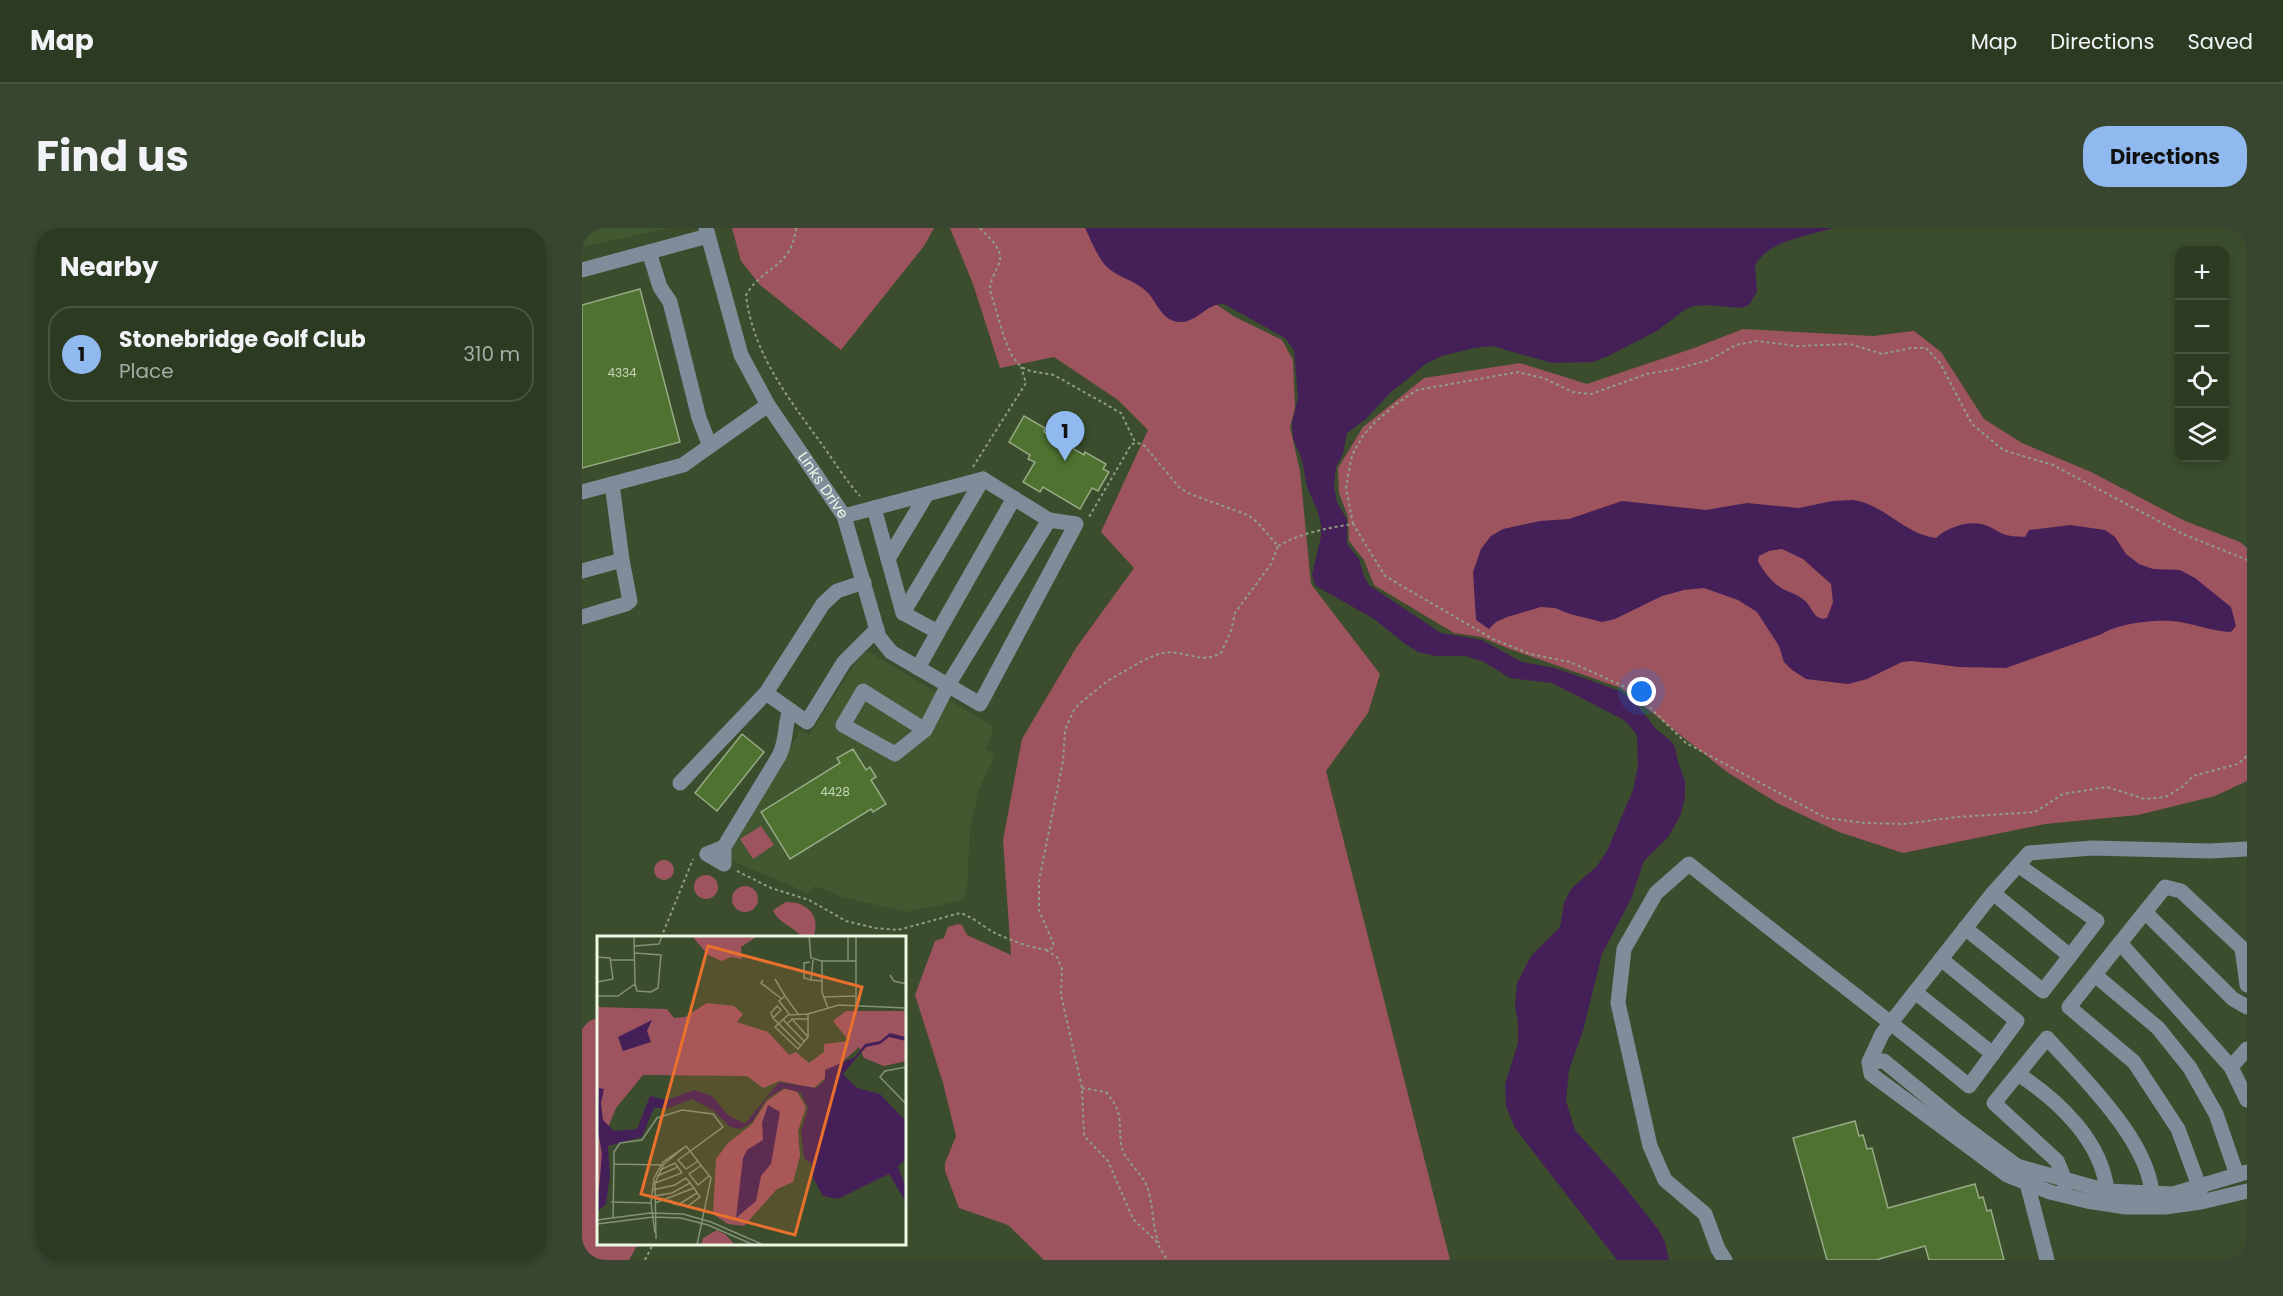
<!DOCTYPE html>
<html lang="en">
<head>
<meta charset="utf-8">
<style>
  :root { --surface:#2c3a22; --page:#38452f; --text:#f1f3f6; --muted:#a6ada5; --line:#485440; --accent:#90b9f0 }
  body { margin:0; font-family:Poppins,sans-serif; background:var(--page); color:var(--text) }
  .controls { position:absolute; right:18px; top:18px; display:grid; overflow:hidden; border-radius:12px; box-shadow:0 3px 9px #0003 }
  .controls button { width:54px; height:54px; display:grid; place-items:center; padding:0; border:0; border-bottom:2px solid var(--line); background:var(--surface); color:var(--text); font:30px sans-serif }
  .you { position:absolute; left:1060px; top:464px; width:21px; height:21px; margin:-15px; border:4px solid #fff; border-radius:50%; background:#1a73e8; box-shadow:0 0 0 9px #1a73e833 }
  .badge { display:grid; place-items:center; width:39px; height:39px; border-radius:50%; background:var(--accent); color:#111; font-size:20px; font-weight:700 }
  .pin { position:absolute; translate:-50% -50px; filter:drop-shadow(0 2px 3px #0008) }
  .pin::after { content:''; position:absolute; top:32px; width:21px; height:18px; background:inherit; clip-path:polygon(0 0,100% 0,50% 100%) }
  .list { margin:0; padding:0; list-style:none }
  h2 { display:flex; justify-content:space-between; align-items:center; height:78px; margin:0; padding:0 24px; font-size:26px }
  h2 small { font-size:20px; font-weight:400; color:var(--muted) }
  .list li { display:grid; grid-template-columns:39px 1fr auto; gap:18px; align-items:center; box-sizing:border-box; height:96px; margin:0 12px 12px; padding:0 12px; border:2px solid var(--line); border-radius:24px }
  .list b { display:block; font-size:22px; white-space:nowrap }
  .list p { margin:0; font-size:20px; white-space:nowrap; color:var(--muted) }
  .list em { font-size:20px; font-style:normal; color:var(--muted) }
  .icon { flex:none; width:33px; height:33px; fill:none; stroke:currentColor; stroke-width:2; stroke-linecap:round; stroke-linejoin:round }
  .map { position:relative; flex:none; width:1665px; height:1032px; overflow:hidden; border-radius:24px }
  header { display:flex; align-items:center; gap:36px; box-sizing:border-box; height:84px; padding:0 30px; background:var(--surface); border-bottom:2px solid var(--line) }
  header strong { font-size:28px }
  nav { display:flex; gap:33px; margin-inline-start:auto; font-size:21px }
  .intro { display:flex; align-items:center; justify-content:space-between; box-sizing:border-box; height:144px; padding:0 36px }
  h1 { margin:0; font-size:42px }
  .button { padding:15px 27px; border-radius:24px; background:var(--accent); color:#111; font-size:21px; font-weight:700 }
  main { display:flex; gap:36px; padding:0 36px }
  aside { flex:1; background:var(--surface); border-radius:24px; box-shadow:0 3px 9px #0003 }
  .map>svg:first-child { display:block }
</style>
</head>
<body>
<header>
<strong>Map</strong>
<nav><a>Map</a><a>Directions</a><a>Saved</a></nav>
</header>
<div class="intro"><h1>Find us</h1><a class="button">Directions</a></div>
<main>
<aside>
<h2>Nearby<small></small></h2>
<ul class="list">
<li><span class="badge">1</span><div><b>Stonebridge Golf Club</b><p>Place</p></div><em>310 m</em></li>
</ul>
</aside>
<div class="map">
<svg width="1665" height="1032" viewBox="0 0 1665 1032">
  <rect width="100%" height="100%" fill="#3b4d2d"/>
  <g fill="#425830">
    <polygon points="0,0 87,0 0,19"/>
    <polygon points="287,424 412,499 404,521 413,526 397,562 388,602 385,663 381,672 325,684 261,669 233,658 226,665 148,632 149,624 218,502 227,507 278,428 281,425"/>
  </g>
  <g fill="#9e545e">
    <polygon points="150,0 352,0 342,18 259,122 178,57 159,33"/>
    <polygon points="368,0 520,0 653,89 700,112 711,132 713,180 708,199 718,243 729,356 798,446 786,485 744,543 868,1032 462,1032 426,997 377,980 363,943 363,935 374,908 361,855 333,767 353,713 362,710 366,699 376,696 380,697 385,707 429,727 421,612 440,511 494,420 552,340 519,304 566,202 536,172 472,129 418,140 391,56"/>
    <polygon points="1161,101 1291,108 1332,103 1359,124 1402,191 1440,215 1509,244 1603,293 1658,314 1665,320 1665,553 1633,568 1556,587 1463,596 1321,625 1257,604 1197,576 1145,544 1039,460 925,420 899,409 872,405 792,357 782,332 767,313 766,289 757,265 756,240 781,199 842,150 938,135 1005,156 1112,120"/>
    <polygon points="179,598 192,617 171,631 158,611"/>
    <circle cx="82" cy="642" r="10"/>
    <circle cx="124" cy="659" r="12"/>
    <circle cx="163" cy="671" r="13"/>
    <path d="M 204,674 C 225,673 240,689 231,709 L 220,709 C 212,699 195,694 191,682 Z"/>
    <polygon points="16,790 16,1016 56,1016 47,1032 0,1032 0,801 7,793"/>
  </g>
  <g fill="#452058" fill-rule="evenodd">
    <path d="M 503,0 L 1251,0 C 1227,8 1184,13 1173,38 L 1175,64 L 1167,77 L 1158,80 L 1125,77 L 1112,78 L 1104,81 L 1075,103 L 1026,128 L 1011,134 L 970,135 L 910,118 L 892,120 L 860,128 L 845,135 L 807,166 L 784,191 L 765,205 L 761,226 L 754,239 L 752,257 L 755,274 L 765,292 L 765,316 L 777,331 L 782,348 L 787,357 L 859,405 L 900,412 L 940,434 L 973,440 L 1038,463 L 1052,473 L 1075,502 L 1088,512 L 1093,519 L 1096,534 L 1103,553 L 1103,569 L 1099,586 L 1087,608 L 1062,633 L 1049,671 L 1020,726 L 1001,803 L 987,842 L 984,873 L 993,902 L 1034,948 L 1076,1001 L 1083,1014 L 1087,1032 L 1035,1032 L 933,900 L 924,879 L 923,856 L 936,815 L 936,796 L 933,776 L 935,755 L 949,728 L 978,699 L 982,675 L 989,661 L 1015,638 L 1025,623 L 1051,562 L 1056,538 L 1055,508 L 1052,503 L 1042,492 L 970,455 L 928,450 L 902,434 L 883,428 L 854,428 L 836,424 L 822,415 L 792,391 L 734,358 L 730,347 L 739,308 L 739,297 L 736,284 L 725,259 L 720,232 L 711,210 L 710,195 L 716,170 L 712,122 L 703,110 L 642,76 C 625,75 616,93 600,94 C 581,95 576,76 566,65 C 554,52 535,50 523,37 C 514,26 509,12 503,0 Z"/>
    <path d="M 1271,272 C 1304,277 1320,305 1354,310 C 1366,299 1387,292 1403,297 C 1410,299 1417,305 1424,307 C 1431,309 1436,308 1443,309 L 1447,302 L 1488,297 L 1523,302 L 1533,309 L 1544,326 L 1557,336 L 1571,341 L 1598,342 L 1613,350 L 1649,379 L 1654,398 L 1649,404 C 1631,403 1615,397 1598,394 C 1579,390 1535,395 1520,406 L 1424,440 L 1377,439 L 1330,433 L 1320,434 L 1285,451 L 1266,456 L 1224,451 L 1210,442 L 1202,434 L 1197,418 L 1175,384 L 1156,372 L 1122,360 L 1102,362 L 1080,368 L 1033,391 L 1020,394 L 988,386 L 973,380 L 959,379 L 925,389 L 914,394 L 907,401 L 894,392 L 891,344 L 899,321 L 909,308 L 921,301 L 958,293 L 987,291 L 1040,273 L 1124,282 L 1165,275 L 1217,280 L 1250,273 ZM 1200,321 L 1221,331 L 1249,356 L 1251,374 L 1245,390 C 1232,394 1230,378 1222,372 C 1216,367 1207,364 1201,361 C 1190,355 1181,343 1176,333 L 1177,328 L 1187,323 Z"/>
  </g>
  <g fill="#4f7230" stroke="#95aa85" stroke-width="1.5">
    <polygon points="58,61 98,214 0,240 0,77"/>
    <polygon points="442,188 463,200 462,204 502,227 503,224 524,236 521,241 527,244 516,263 510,260 498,281 461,259 458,264 441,254 453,234 446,231 448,227 427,214"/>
    <polygon points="160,506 182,524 135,583 113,565"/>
    <polygon points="271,521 284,542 288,539 294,549 289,552 304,576 291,584 289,581 208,631 179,584 258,535 255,530"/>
    <polygon points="1273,893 1277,908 1281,907 1285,921 1290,920 1306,980 1393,956 1397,970 1401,969 1405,983 1409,982 1422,1032 1347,1032 1343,1018 1294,1032 1245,1032 1211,910"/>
  </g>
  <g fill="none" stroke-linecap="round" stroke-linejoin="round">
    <g stroke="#8f9e84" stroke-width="2" stroke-dasharray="3 3" stroke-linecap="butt">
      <path d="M 214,0 C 213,8 211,16 207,23 C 197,40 176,46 164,67 C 171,125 206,170 239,215 C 252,233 264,253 278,268"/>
      <path d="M 398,0 C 403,6 410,11 414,18 C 426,35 408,43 408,62 L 422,109 L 430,128 L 439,139 L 448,143 L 472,147 L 539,185 L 553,214"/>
      <polyline points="391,239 444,155 439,139"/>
      <polyline points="771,296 764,260 770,227 781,208 793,194 817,174 835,162 936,144 961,150 991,164 1009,166 1065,146 1094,141 1127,132 1154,117 1175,113 1215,118 1268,116 1300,126 1329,120 1344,120 1358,135 1390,196 1421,222 1471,237 1601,306 1665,332"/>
      <path d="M 696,318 C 719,305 745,300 771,296 L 803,348 L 911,411 L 948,426 L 988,434 L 1050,462 L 1104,515 L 1244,590 L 1283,595 L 1322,596 L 1375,589 L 1453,584 L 1481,566 L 1525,559 L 1563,571 L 1583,569 L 1600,559 L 1611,548 L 1656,536 L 1665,528"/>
      <path d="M 155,643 L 189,660 L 227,672 L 264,693 L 293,700 L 316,702 L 378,685 C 392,689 402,700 415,706 C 426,711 458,724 469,721 L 472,717 L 457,682 L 457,653 L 481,533 L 483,502 L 492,482 L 498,475 L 527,452 L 560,433 L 579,425 L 590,424 L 620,430 L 630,429 L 639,425 L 649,403 L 653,385 L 689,336 L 696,318 L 676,295 L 666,287 L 608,266 L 597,259 L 561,216 L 553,215 L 549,217 L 507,289"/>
      <polyline points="79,710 111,631"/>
      <polyline points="464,722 475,729 480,741 479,767 500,860 502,908 526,933 551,991 574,1013 585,1032"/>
      <path d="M 500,860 L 524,864 C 542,886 536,891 539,916 C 541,931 557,942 564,956 C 572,974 569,996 577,1015"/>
      <polyline points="63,1032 71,1016"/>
    </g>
    <g stroke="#7f8c9a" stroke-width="15">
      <path id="s1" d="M 124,0 L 159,127 L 186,177 L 262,288 L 297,409 L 309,424 L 398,476 L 494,296 L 467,292 L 401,251 L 262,288"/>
      <polyline points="67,24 78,59 88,74 117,190 128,218"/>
      <polyline points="0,42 126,8"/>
      <polyline points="0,264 101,237 186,177"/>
      <polyline points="292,280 321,385 356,404 336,440"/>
      <polyline points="306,331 345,266"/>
      <polyline points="0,343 40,332 30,256"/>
      <polyline points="282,354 255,363 241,376 184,465 225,494 262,434 295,401"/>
      <polyline points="321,385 401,251"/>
      <polyline points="0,389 44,376 48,373 40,332"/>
      <polyline points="356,404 432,270"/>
      <polyline points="343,502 281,463 261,497 313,526 343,502 366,457 467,292"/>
      <polyline points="98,555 184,465"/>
      <path d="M 125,626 L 142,619 L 197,528 C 205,513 202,498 208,482"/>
      <polyline points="125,626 142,636 142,619"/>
      <polyline points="1411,665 1488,728"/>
      <polyline points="1563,684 1651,771 1665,779"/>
      <polyline points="1383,700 1461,763 1515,693 1436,637"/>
      <polyline points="1538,715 1487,779 1552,834 1596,901 1617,958 1618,966"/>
      <polyline points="1513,747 1576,800 1608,840 1634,886 1655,947"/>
      <polyline points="1665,757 1660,720 1599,663 1583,659 1538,715 1649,839 1665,872"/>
      <polyline points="1333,764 1411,826"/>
      <polyline points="1287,834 1300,806 1411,665 1447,625 1510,620 1628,623 1665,621"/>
      <polyline points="1649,839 1665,821"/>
      <path d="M 1436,846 C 1476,872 1520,913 1525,963"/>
      <polyline points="1665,944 1591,966 1525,963 1435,938 1376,894 1302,833 1287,834 1289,846 1425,947 1468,964 1505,973 1544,979 1583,979 1619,974 1665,963"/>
      <polyline points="1448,948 1445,955 1465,1032"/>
      <path d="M 1483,959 L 1483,952 L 1475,933 L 1412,875 L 1465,810 C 1501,850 1573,918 1570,974"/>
      <path d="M 1143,1032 L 1136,1021 L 1123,986 L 1083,952 L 1068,918 L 1036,775 L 1042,721 L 1074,665 L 1107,636 C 1199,711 1295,782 1387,858 L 1435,793 L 1359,731"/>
    </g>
  </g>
  <g text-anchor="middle" stroke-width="5" stroke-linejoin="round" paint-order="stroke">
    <g font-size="12" fill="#c6d6b8">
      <text x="40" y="149">4334</text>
      <text x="253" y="568">4428</text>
    </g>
    <g font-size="15" fill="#edf8e5" stroke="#273021">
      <text dy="5" stroke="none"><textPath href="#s1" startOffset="286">Links Drive</textPath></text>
    </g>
  </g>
  <g transform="translate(15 708)">
    <rect width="309" height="309" fill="#3b4d2d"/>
    <path d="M 95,0 L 161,0 L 144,11 L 145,23 L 134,21 L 125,25 L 111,19 ZM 110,67 L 137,70 L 146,78 L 140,86 L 171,96 L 192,119 L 199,116 L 212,127 L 227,116 L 227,108 L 252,105 L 236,85 L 249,75 L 309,75 L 309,125 L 287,130 L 267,122 L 262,111 L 217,152 L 183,145 L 166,152 L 150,140 L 46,139 L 19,172 L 10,194 L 5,269 L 0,273 L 0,71 L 70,73 L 77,82 L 88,81 ZM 187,153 L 199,154 L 209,171 L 201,195 L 203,220 L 196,246 L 180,253 L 147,290 L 131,288 L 116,278 L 119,223 L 131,207 L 155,188 L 170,165 ZM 120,294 L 129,299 L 138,309 L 104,309 L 106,302 Z" fill="#9e545e"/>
    <path d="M 55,84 L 50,95 L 54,106 L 26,115 L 21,101 ZM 293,97 L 309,101 L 309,105 L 292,101 L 283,108 L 269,111 L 246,138 L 260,152 L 283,158 L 309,185 L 309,223 L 301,230 L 309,252 L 309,274 L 307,263 L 292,238 L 241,263 L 226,260 L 216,242 L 214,227 L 207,222 L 204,196 L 211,172 L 204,157 L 187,152 L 170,162 L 155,186 L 144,193 L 133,191 L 116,174 L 95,163 L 71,172 L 57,172 L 45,201 L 11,210 L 13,240 L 9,268 L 0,276 L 5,218 L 0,190 L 2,152 L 7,153 L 4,167 L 6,184 L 17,195 L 40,193 L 53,160 L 70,164 L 97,154 L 115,160 L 131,179 L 148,188 L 182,146 L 219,152 L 228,144 L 228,134 L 258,121 L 268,108 L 283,105 ZM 171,169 L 183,176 L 174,228 L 164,240 L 159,265 L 139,282 L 146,222 L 150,214 L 166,204 L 165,187 Z" fill="#452058"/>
    <path fill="none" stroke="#829177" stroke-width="1.5" d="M 37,0 L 38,48 L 40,55 L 54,56 L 61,52 L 64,19 L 38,17M 212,0 L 214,22 L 225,25 L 225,56 L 231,72M 251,0 L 251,25M 259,0 L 259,69M 38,10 L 62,8 L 65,0M 0,21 L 13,22 L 16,43 L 0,46M 14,24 L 38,24M 216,24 L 214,44 L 225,45M 225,25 L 259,25M 213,26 L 207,27 L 207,42 L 214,44M 293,39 L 297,45 L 309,48M 178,43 L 188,60M 166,44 L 164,47 L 185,63M 0,60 L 21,60 L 38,48M 227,61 L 258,60M 211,78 L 211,101 L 201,113 L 178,91 L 191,79 L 211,78 L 242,69 L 309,72M 193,79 L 182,65 L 188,60 L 201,78M 176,82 L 184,74 L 180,70 L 174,77 L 176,82 L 203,109M 186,83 L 190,88 L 195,83 L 211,83M 195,83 L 211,101M 190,88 L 207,105M 309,131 L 288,135 L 283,141 L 309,168M 89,210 L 114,242 L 100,309M 17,228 L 17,216 L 23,207 L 45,204 L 60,182 L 85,174 L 116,178 L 126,191 L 81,224 L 89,233 L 101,225M 105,229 L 92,238 L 101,249 L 112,240M 60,240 L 81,231M 58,247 L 85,237 L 78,227 L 63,234M 55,254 L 78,249 L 89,242 L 97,252M 57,260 L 75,257 L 93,247M 14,266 L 54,267M 58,267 L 97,252 L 103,261 L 91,270 L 77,268 L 74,264M 81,269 L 100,257M 16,282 L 17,228 L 65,229M 0,284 L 53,277 L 86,278 L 114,286 L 167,309M 0,288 L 56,281 L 84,282 L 111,289 L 157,309M 58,297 L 54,267 L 57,242 L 66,226 L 89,210 L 67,228 L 58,247 L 59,303"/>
    <path fill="#e9712d" fill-opacity="0.15" stroke="#e9712d" stroke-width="3" d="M 111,10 L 265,51 L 198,299 L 44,258 Z"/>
    <rect width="309" height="309" fill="none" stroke="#edf8e5" stroke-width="3"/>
  </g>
</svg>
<div class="controls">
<button>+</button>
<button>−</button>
<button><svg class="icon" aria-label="locate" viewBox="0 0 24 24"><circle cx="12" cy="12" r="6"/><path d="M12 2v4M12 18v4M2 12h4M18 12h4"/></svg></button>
<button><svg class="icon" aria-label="layers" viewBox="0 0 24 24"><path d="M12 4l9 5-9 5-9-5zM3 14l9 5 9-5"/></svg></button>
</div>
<div class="you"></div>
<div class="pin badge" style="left:483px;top:233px">1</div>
</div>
</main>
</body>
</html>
